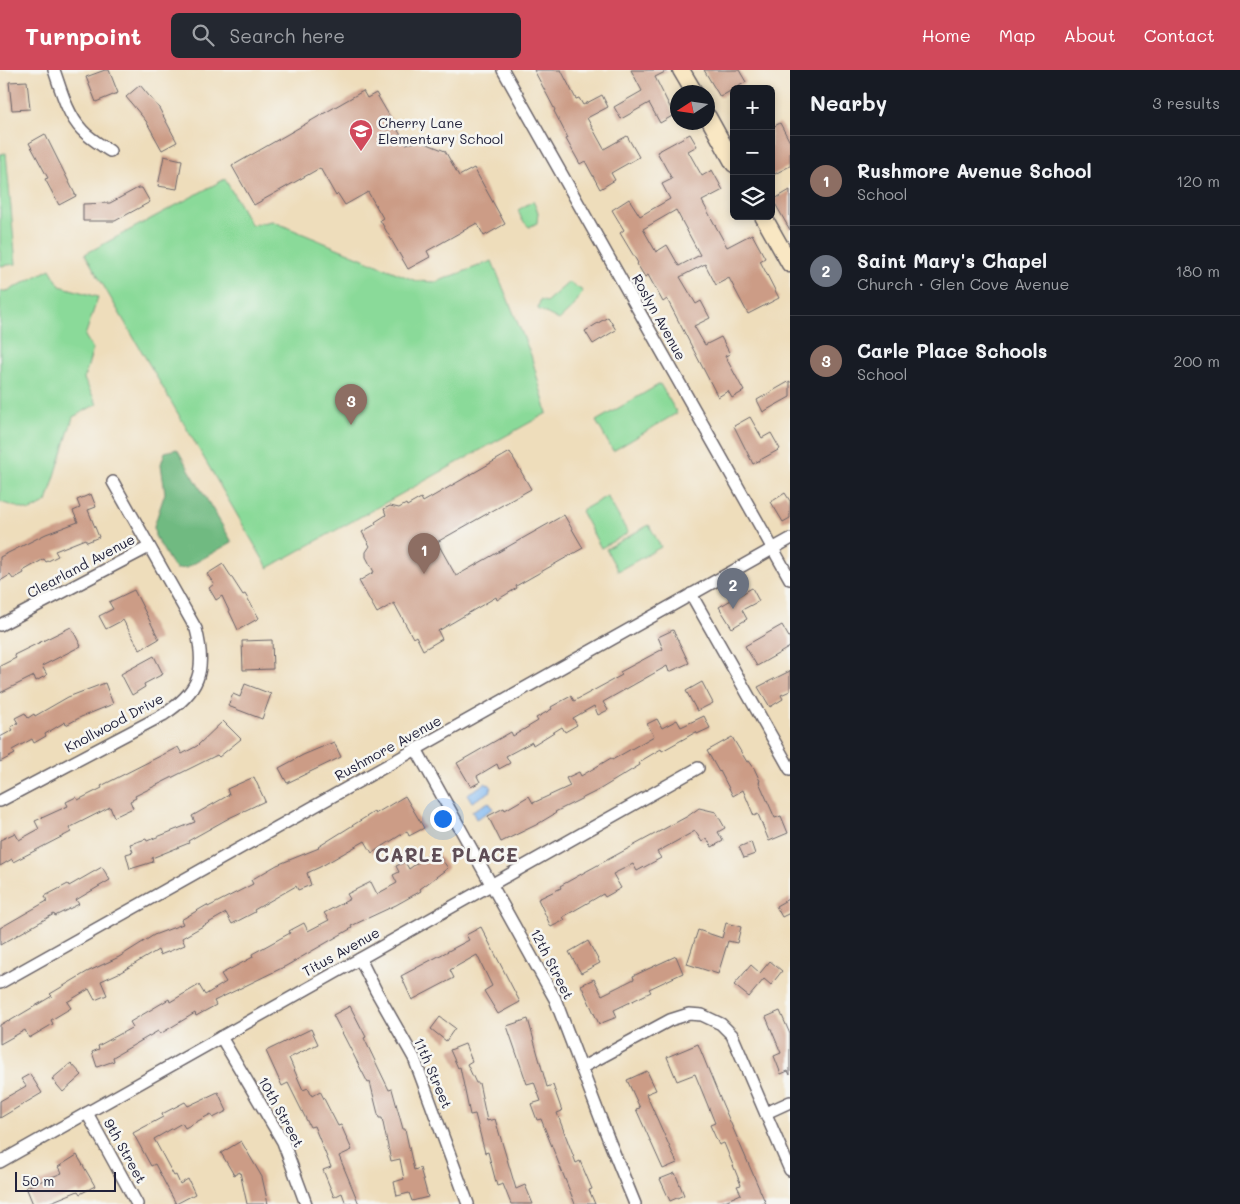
<!DOCTYPE html>
<html lang="en">
<head>
<meta charset="utf-8">
<style>
  :root { --surface:#171b24; --page:#242831; --text:#f1f3f6; --muted:#9ea1a6; --line:#363941; --accent:#d1495b }
  body { margin:0; font-family:Mali,sans-serif; background:var(--page); color:var(--text) }
  .controls { position:absolute; right:15px; top:15px; display:grid; overflow:hidden; border-radius:8px; box-shadow:0 2px 8px #0003 }
  .controls button { width:45px; height:45px; display:grid; place-items:center; padding:0; border:0; border-bottom:1px solid var(--line); background:var(--surface); color:var(--text); font:25px sans-serif }
  .compass { position:absolute; left:670px; top:15px; width:45px; height:45px; border-radius:50%; background:var(--surface); box-shadow:0 2px 8px #0003; rotate:258deg }
  .scale { position:absolute; left:15px; bottom:12px; width:101px; box-sizing:border-box; padding-left:5px; border:2px solid #22223b; border-top:0; font-size:14px; line-height:18px; white-space:nowrap; color:#22223b; -webkit-text-stroke:4px #f6f6f2; paint-order:stroke }
  .you { position:absolute; left:442px; top:748px; width:18px; height:18px; margin:-12px; border:4px solid #fff; border-radius:50%; background:#1a73e8; box-shadow:0 0 0 8px #1a73e833 }
  .badge { display:grid; place-items:center; width:32px; height:32px; border-radius:50%; background:var(--accent); color:#fff; font-size:16px; font-weight:700 }
  .pin { position:absolute; translate:-50% -41px; filter:drop-shadow(0 1px 2px #0008) }
  .pin::after { content:''; position:absolute; top:26px; width:18px; height:15px; background:inherit; clip-path:polygon(0 0,100% 0,50% 100%) }
  .list { margin:0; padding:0; list-style:none }
  h2 { display:flex; justify-content:space-between; align-items:center; height:65px; margin:0; padding:0 20px; font-size:21px }
  h2 small { font-size:16px; font-weight:400; color:var(--muted) }
  .list li { display:grid; grid-template-columns:32px 1fr auto; gap:15px; align-items:center; box-sizing:border-box; height:90px; padding:0 20px; border-top:1px solid var(--line) }
  .list b { display:block; font-size:19px; white-space:nowrap }
  .list p { margin:0; font-size:16px; white-space:nowrap; color:var(--muted) }
  .list em { font-size:16px; font-style:normal; color:var(--muted) }
  .icon { flex:none; width:28px; height:28px; fill:none; stroke:currentColor; stroke-width:2; stroke-linecap:round; stroke-linejoin:round }
  .map { position:relative; flex:none; width:790px; height:1134px; overflow:hidden }
  header { display:flex; align-items:center; gap:30px; box-sizing:border-box; height:70px; padding:0 25px; background:var(--accent); color:#fff }
  header strong { font-size:24px }
  nav { display:flex; gap:28px; margin-inline-start:auto; font-size:18px }
  .search { width:350px; height:45px; background:var(--page); display:flex; align-items:center; gap:12px; box-sizing:border-box; padding:0 18px; border-radius:8px; color:var(--muted); font-size:19px }
  main { display:flex }
  aside { flex:1; background:var(--surface) }
  .map>svg:first-child { display:block }
</style>
</head>
<body>
<header>
<strong>Turnpoint</strong>
<div class="search"><svg class="icon" aria-label="search" viewBox="0 0 24 24"><circle cx="10" cy="10" r="6"/><path d="M15 15l6 6"/></svg>Search here</div>
<nav><a>Home</a><a>Map</a><a>About</a><a>Contact</a></nav>
</header>
<main>
<div class="map">
<svg width="790" height="1134" viewBox="0 0 790 1134">
  <rect width="100%" height="100%" fill="#f6f6f2"/>
  <filter id="ink" filterUnits="userSpaceOnUse"><feTurbulence type="fractalNoise" baseFrequency=".02" numOctaves="2"/><feDisplacementMap in="SourceGraphic" scale="10" xChannelSelector="R" yChannelSelector="G"/><feConvolveMatrix kernelMatrix="1 2 1 2 8 2 1 2 1" color-interpolation-filters="sRGB"/></filter>
  <filter id="wash" filterUnits="userSpaceOnUse"><feTurbulence type="fractalNoise" baseFrequency=".0096" numOctaves="4" result="noise"/><feDisplacementMap in="SourceGraphic" scale="20" xChannelSelector="R" yChannelSelector="G"/><feGaussianBlur stdDeviation="1.12" result="paint"/><feColorMatrix in="noise" values="0 0 0 0 0 0 0 0 0 0 0 0 0 0 0 0 0 1.4 0 .05"/><feComposite in="paint" operator="in"/></filter>
  <g filter="url(#wash)">
    <rect width="100%" height="100%" fill="#edb"/>
    <g fill="#8ada99" stroke="#567e6a">
      <polygon points="6,83 16,194 0,196 0,84"/>
      <polygon points="225,109 251,155 272,151 416,211 436,212 492,191 531,285 547,343 268,498 85,184"/>
      <polygon points="533,131 538,142 537,153 529,157 522,150 518,140"/>
      <polygon points="50,199 60,216 98,227 85,266 93,279 84,309 97,334 73,347 47,432 30,441 0,432 0,222 10,220"/>
      <polygon points="569,212 583,221 574,236 559,250 538,239 540,230 546,232"/>
      <polygon points="660,314 677,343 613,381 596,351"/>
      <polygon points="607,426 628,463 601,478 581,441"/>
      <polygon points="649,455 661,477 618,501 606,479"/>
    </g>
    <polygon fill="#6fba81" stroke="#486e5e" points="177,379 232,472 186,498 176,499 172,495 155,466 154,456 165,423 161,394 165,382"/>
    <g fill="#81b8f0" stroke="#526d96">
      <polygon points="486,713 487,715 489,714 492,718 490,719 491,721 472,732 467,724"/>
      <polygon points="489,732 493,739 476,749 472,741"/>
    </g>
    <g id="blocks">
      <g fill="#cc9c86" fill-rule="evenodd">
        <polygon points="105,0 109,0 118,23 96,32 86,7"/>
        <polygon points="534,0 561,0 576,29 579,28 583,35 602,25 608,37 587,48 604,79 627,66 639,87 611,103 615,110 600,119 585,91 580,94 566,69 568,68 554,41 555,40"/>
        <polygon points="631,0 669,0 655,7 674,45 660,53 649,33 621,49 614,37 642,21"/>
        <polygon points="704,0 739,0 746,12 720,27"/>
        <polygon points="27,11 30,39 12,40 9,12"/>
        <polygon points="140,15 159,38 177,72 162,80 146,51 126,27"/>
        <polygon points="363,21 367,28 376,23 406,74 420,71 445,81 459,106 474,98 505,154 484,166 477,153 427,181 430,187 408,199 380,150 383,148 368,122 345,135 338,124 336,126 320,98 254,135 232,96"/>
        <polygon points="780,53 790,72 790,96 771,106 771,58"/>
        <polygon points="45,64 76,126 59,135 45,109 48,108 29,73"/>
        <path d="M 690,64 L 697,76 L 688,81 L 702,106 L 712,100 L 723,120 L 702,131 L 727,177 L 752,164 L 765,188 L 760,191 L 779,228 L 748,244 L 729,208 L 716,215 L 705,194 L 680,207 L 696,234 L 701,231 L 710,248 L 694,256 L 705,275 L 721,267 L 730,284 L 725,286 L 744,321 L 732,328 L 728,321 L 718,327 L 667,229 L 663,232 L 648,205 L 645,207 L 637,194 L 638,193 L 620,163 L 624,160 L 612,140 L 629,129 L 640,146 L 670,129 L 662,114 L 672,109 L 657,82 ZM 676,140 L 700,185 L 679,196 L 667,175 L 656,182 L 643,159 Z"/>
        <polygon points="164,86 182,90 177,119 158,116"/>
        <polygon points="138,118 142,118 150,132 115,151 83,151 83,134 110,133"/>
        <polygon points="790,120 790,160 773,130"/>
        <polygon points="608,247 616,260 593,274 585,261"/>
        <polygon points="790,311 790,327 763,342 757,330"/>
        <polygon points="750,347 762,368 771,363 780,379 753,394 734,356"/>
        <polygon points="510,382 531,419 437,472 456,506 564,445 583,478 516,516 517,518 497,530 496,527 438,561 442,569 423,580 416,566 413,568 394,533 377,543 359,511 374,502 366,487 366,482 370,476 362,462 376,454 375,452 386,445 384,439 390,436 399,438 406,434 407,436 421,428 423,432"/>
        <polygon points="785,423 790,431 790,448 783,452 771,432"/>
        <polygon points="91,424 96,437 88,440 99,467 87,472 85,469 55,481 58,486 46,492 44,489 23,501 24,503 13,509 10,505 0,511 0,487 46,464 78,452 73,441 80,438 77,430"/>
        <polygon points="223,494 243,525 245,524 259,548 238,560 222,526 216,530 209,518 214,514 207,504"/>
        <polygon points="752,518 759,531 742,540 747,549 732,558 719,537"/>
        <polygon points="134,520 159,569 140,580 123,550 106,559 99,546 113,539 109,532"/>
        <polygon points="782,555 790,569 790,577 757,596 745,576"/>
        <polygon points="71,557 81,576 42,596 47,605 36,611 34,606 0,623 0,596 16,588 14,585"/>
        <polygon points="673,560 689,593 669,602 667,596 603,632 608,640 598,645 594,636 573,648 577,655 565,662 562,657 533,675 532,672 506,686 510,693 499,699 497,694 477,706 480,712 471,717 457,693 511,662 513,666 538,651 536,648 552,639 551,637 571,626 574,631 622,605 620,602 663,579 658,567"/>
        <polygon points="272,570 273,599 243,600 242,571"/>
        <polygon points="154,586 163,604 144,614 145,617 132,625 121,604"/>
        <polygon points="790,601 790,621 781,625 783,629 770,637 758,617"/>
        <polygon points="702,612 713,633 697,641 686,621"/>
        <polygon points="105,613 113,634 81,647 66,655 65,652 45,664 46,666 34,673 32,669 12,680 15,684 0,692 0,667 13,660 11,657 18,653 15,648 25,643 28,648 34,644 35,646 68,627"/>
        <polygon points="245,614 271,624 262,649 228,636 233,624 240,627"/>
        <polygon points="704,646 710,658 697,664 696,662 662,681 661,679 639,692 640,695 597,721 555,742 556,743 536,755 501,772 488,746 504,738 505,740 529,726 533,733 570,716 566,708 579,702 581,706 611,688 612,690 654,666 647,654 657,649 662,658 677,650 681,657"/>
        <polygon points="223,651 241,669 219,687 217,685 135,726 136,728 130,731 133,738 114,747 110,737 69,758 71,762 13,792 12,789 0,796 0,770 15,763 19,770 39,759 35,751 68,736 66,732 76,727 78,730 102,718 101,716 178,677 182,684 197,676"/>
        <polygon points="732,667 747,692 749,691 754,698 760,711 759,712 775,748 781,746 788,763 769,771 758,744 754,746 743,720 733,726 720,701 719,702 707,681"/>
        <polygon points="334,672 341,687 287,713 279,698 303,685"/>
        <polygon points="254,707 265,731 229,748 188,771 189,773 152,788 153,792 130,799 126,784 133,782 130,774 146,769 147,771 195,752 192,746 229,725 227,719"/>
        <polygon points="405,726 424,758 409,766 407,761 372,783 365,771 320,797 307,803 311,815 298,820 296,816 254,840 255,842 232,854 226,843 182,868 185,875 160,885 158,880 121,902 101,911 107,925 95,930 89,919 67,932 71,938 51,950 53,954 29,968 25,960 0,974 0,955 7,951 8,952 52,926 50,924 87,902 119,887 154,865 183,854 181,850 207,835 208,837 253,814 251,810 277,795 319,778 318,777 374,742 375,744"/>
        <polygon points="699,738 716,742 725,758 718,762 723,771 712,777 707,769 702,772 695,761 657,782 661,788 637,801 633,794 613,804 621,818 605,827 603,824 563,847 565,850 551,857 538,829 561,818 560,816 585,802 688,746"/>
        <polygon points="751,772 755,784 744,788 739,777"/>
        <polygon points="435,780 448,798 420,819 421,821 396,835 351,856 352,858 286,896 214,931 216,935 196,946 195,943 160,964 158,961 113,987 114,991 97,997 92,982 99,979 98,976 133,957 130,952 169,929 170,932 199,915 205,925 226,912 221,904 253,887 252,884 290,863 289,861 304,853 308,861 329,850 324,843 350,829 347,824 371,812 377,824 397,813 393,805 399,802 396,796 405,792 409,799"/>
        <polygon points="102,797 110,810 76,830 79,834 55,846 54,844 0,875 0,858 47,831 45,826 68,814 69,816"/>
        <polygon points="790,828 790,843 782,847 776,836"/>
        <polygon points="726,853 741,857 737,873 728,871 718,904 687,894 698,860 722,868"/>
        <polygon points="481,857 520,932 498,944 484,921 492,916 477,885 450,900 454,908 412,930 401,906 469,870 466,865"/>
        <polygon points="588,871 600,893 581,903 569,882"/>
        <polygon points="676,886 683,903 649,919 651,922 614,940 617,947 599,954 581,915 594,909 602,925 634,909 633,906"/>
        <polygon points="770,891 782,901 771,915 764,909 749,927 734,915 751,895 760,903"/>
        <polygon points="350,936 366,967 364,968 389,1020 392,1019 403,1059 405,1059 414,1100 420,1098 428,1127 412,1131 409,1123 397,1126 394,1112 404,1109 400,1089 391,1091 382,1048 379,1048 370,1012 368,1013 333,945"/>
        <polygon points="780,941 790,964 790,1005 788,1001 781,1004 774,986 781,983 766,947"/>
        <polygon points="440,947 455,958 446,971 431,959"/>
        <polygon points="528,949 547,1017 553,1015 562,1041 557,1043 576,1093 580,1091 592,1119 589,1120 595,1134 575,1134 541,1049 537,1050 531,1034 541,1031 534,1012 527,1014 507,956"/>
        <polygon points="311,959 318,974 289,988 303,1020 308,1018 312,1026 320,1021 338,1056 341,1055 352,1080 339,1086 359,1134 346,1134 342,1123 334,1127 323,1100 331,1097 314,1056 310,1057 288,1013 282,1016 266,981"/>
        <polygon points="465,974 472,991 467,994 476,1013 479,1013 487,1051 495,1049 516,1119 525,1115 533,1134 511,1134 503,1114 497,1116 488,1082 485,1083 475,1044 470,1045 460,997 458,998 450,980"/>
        <polygon points="698,974 722,1033 766,1134 718,1134 741,1124 737,1116 741,1115 724,1073 719,1075 710,1055 715,1053 695,1004 677,1011 667,987"/>
        <polygon points="71,993 82,1005 63,1022 52,1009"/>
        <polygon points="647,1001 656,1020 646,1024 677,1093 663,1099 636,1039 640,1038 627,1010"/>
        <polygon points="30,1004 42,1023 0,1048 0,1031 26,1016 21,1009"/>
        <polygon points="218,1022 227,1041 213,1048 211,1044 185,1058 182,1053 154,1069 174,1106 176,1105 180,1114 188,1109 195,1124 176,1134 155,1094 151,1096 133,1063 163,1047 162,1044 185,1032 188,1036"/>
        <polygon points="241,1071 262,1107 268,1134 247,1134 240,1102 234,1105 221,1083"/>
        <polygon points="77,1085 95,1116 80,1124 78,1121 46,1134 33,1134 26,1117 62,1103 58,1097"/>
        <polygon points="675,1103 684,1125 670,1131 660,1109"/>
      </g>
    </g>
  </g>
  <g filter="url(#ink)">
    <use href="#blocks" fill-opacity="0" stroke="#696368" stroke-width="1"/>
    <g fill="none" stroke-linecap="round" stroke-linejoin="round">
      <g stroke="#696368" stroke-width="14">
        <g id="minor">
          <path d="M 54,0 C 61,20 67,44 82,60 C 89,68 101,75 110,81"/>
          <polyline points="503,0 790,509"/>
          <polyline points="691,524 790,699"/>
          <polyline points="0,555 149,477"/>
          <polyline points="416,679 555,929 608,1068 635,1134"/>
          <path d="M 0,731 L 163,645 C 199,622 207,601 196,559 L 113,412"/>
          <polyline points="360,889 376,921 414,988 468,1134"/>
          <polyline points="0,913 790,469"/>
          <polyline points="221,967 283,1072 306,1134"/>
          <polyline points="581,998 670,950 689,944 702,945 721,954 732,965 790,1100"/>
          <polyline points="87,1043 137,1134"/>
          <polyline points="766,1043 790,1032"/>
          <polyline points="0,1092 698,698"/>
        </g>
      </g>
      <g stroke="#696368" stroke-width="19">
        <g id="secondary">
          <polyline points="681,0 694,22"/>
          <polyline points="708,47 734,94"/>
          <polyline points="763,146 790,194"/>
        </g>
      </g>
      <use href="#minor" stroke="#fff" stroke-width="11"/>
      <use href="#secondary" stroke="#f9e7c3" stroke-width="16"/>
    </g>
  </g>
  <defs>
    <g id="school-pin" transform="scale(1.25)"><path d="M0 17L-7.5 6A9.5 9.5 0 1 1 7.5 6Z" fill="#d1495b" stroke="#f6f6f2"/><path d="M0-5L7-2L0 1L-7-2ZM-4 1L0 2.5L4 1V4Q0 6-4 4Z" fill="#fff"/></g>
  </defs>
  <g fill-rule="evenodd">
    <use href="#school-pin" x="361" y="61"/>
  </g>
  <g text-anchor="middle" stroke-width="5" stroke-linejoin="round" paint-order="stroke">
    <g font-size="14" fill="#22223b" stroke="#f6f6f2" text-anchor="start">
      <text x="378" y="58">Cherry Lane<tspan x="378" dy="16">Elementary School</tspan></text>
    </g>
    <g font-size="14" fill="#22223b" stroke="#f6f6f2">
      <text transform="translate(659 247) rotate(61)" y="5">Roslyn Avenue</text>
      <text transform="translate(81 496) rotate(-28)" y="5">Clearland Avenue</text>
      <text transform="translate(114 653) rotate(-28)" y="5">Knollwood Drive</text>
      <text transform="translate(388 678) rotate(-29)" y="5">Rushmore Avenue</text>
      <text transform="translate(341 882) rotate(-29)" y="5">Titus Avenue</text>
      <text transform="translate(552 894) rotate(63)" y="5">12th Street</text>
      <text transform="translate(433 1003) rotate(67)" y="5">11th Street</text>
      <text transform="translate(281 1042) rotate(61)" y="5">10th Street</text>
      <text transform="translate(125 1081) rotate(61)" y="5">9th Street</text>
    </g>
    <g font-size="19" font-weight="bold" letter-spacing="1" fill="#5e4d55" stroke="#f6f6f2">
      <text x="447" y="792">CARLE PLACE</text>
    </g>
  </g>
</svg>
<div class="controls">
<button>+</button>
<button>−</button>
<button><svg class="icon" aria-label="layers" viewBox="0 0 24 24"><path d="M12 4l9 5-9 5-9-5zM3 14l9 5 9-5"/></svg></button>
</div>
<svg class="compass" viewBox="-18 -18 36 36"><path d="M0-13l5 13h-10z" fill="#e53935"/><path d="M0 13l5-13h-10z" fill="#9ea1a6"/></svg>
<div class="scale">50 m</div>
<div class="you"></div>
<div class="pin badge" style="left:424px;top:504px;background:#8d6e63">1</div>
<div class="pin badge" style="left:733px;top:539px;background:#6b7280">2</div>
<div class="pin badge" style="left:351px;top:355px;background:#8d6e63">3</div>
</div>
<aside>
<h2>Nearby<small>3 results</small></h2>
<ul class="list">
<li><span class="badge" style="background:#8d6e63">1</span><div><b>Rushmore Avenue School</b><p>School</p></div><em>120 m</em></li>
<li><span class="badge" style="background:#6b7280">2</span><div><b>Saint Mary's Chapel</b><p>Church · Glen Cove Avenue</p></div><em>180 m</em></li>
<li><span class="badge" style="background:#8d6e63">3</span><div><b>Carle Place Schools</b><p>School</p></div><em>200 m</em></li>
</ul>
</aside>
</main>
</body>
</html>
